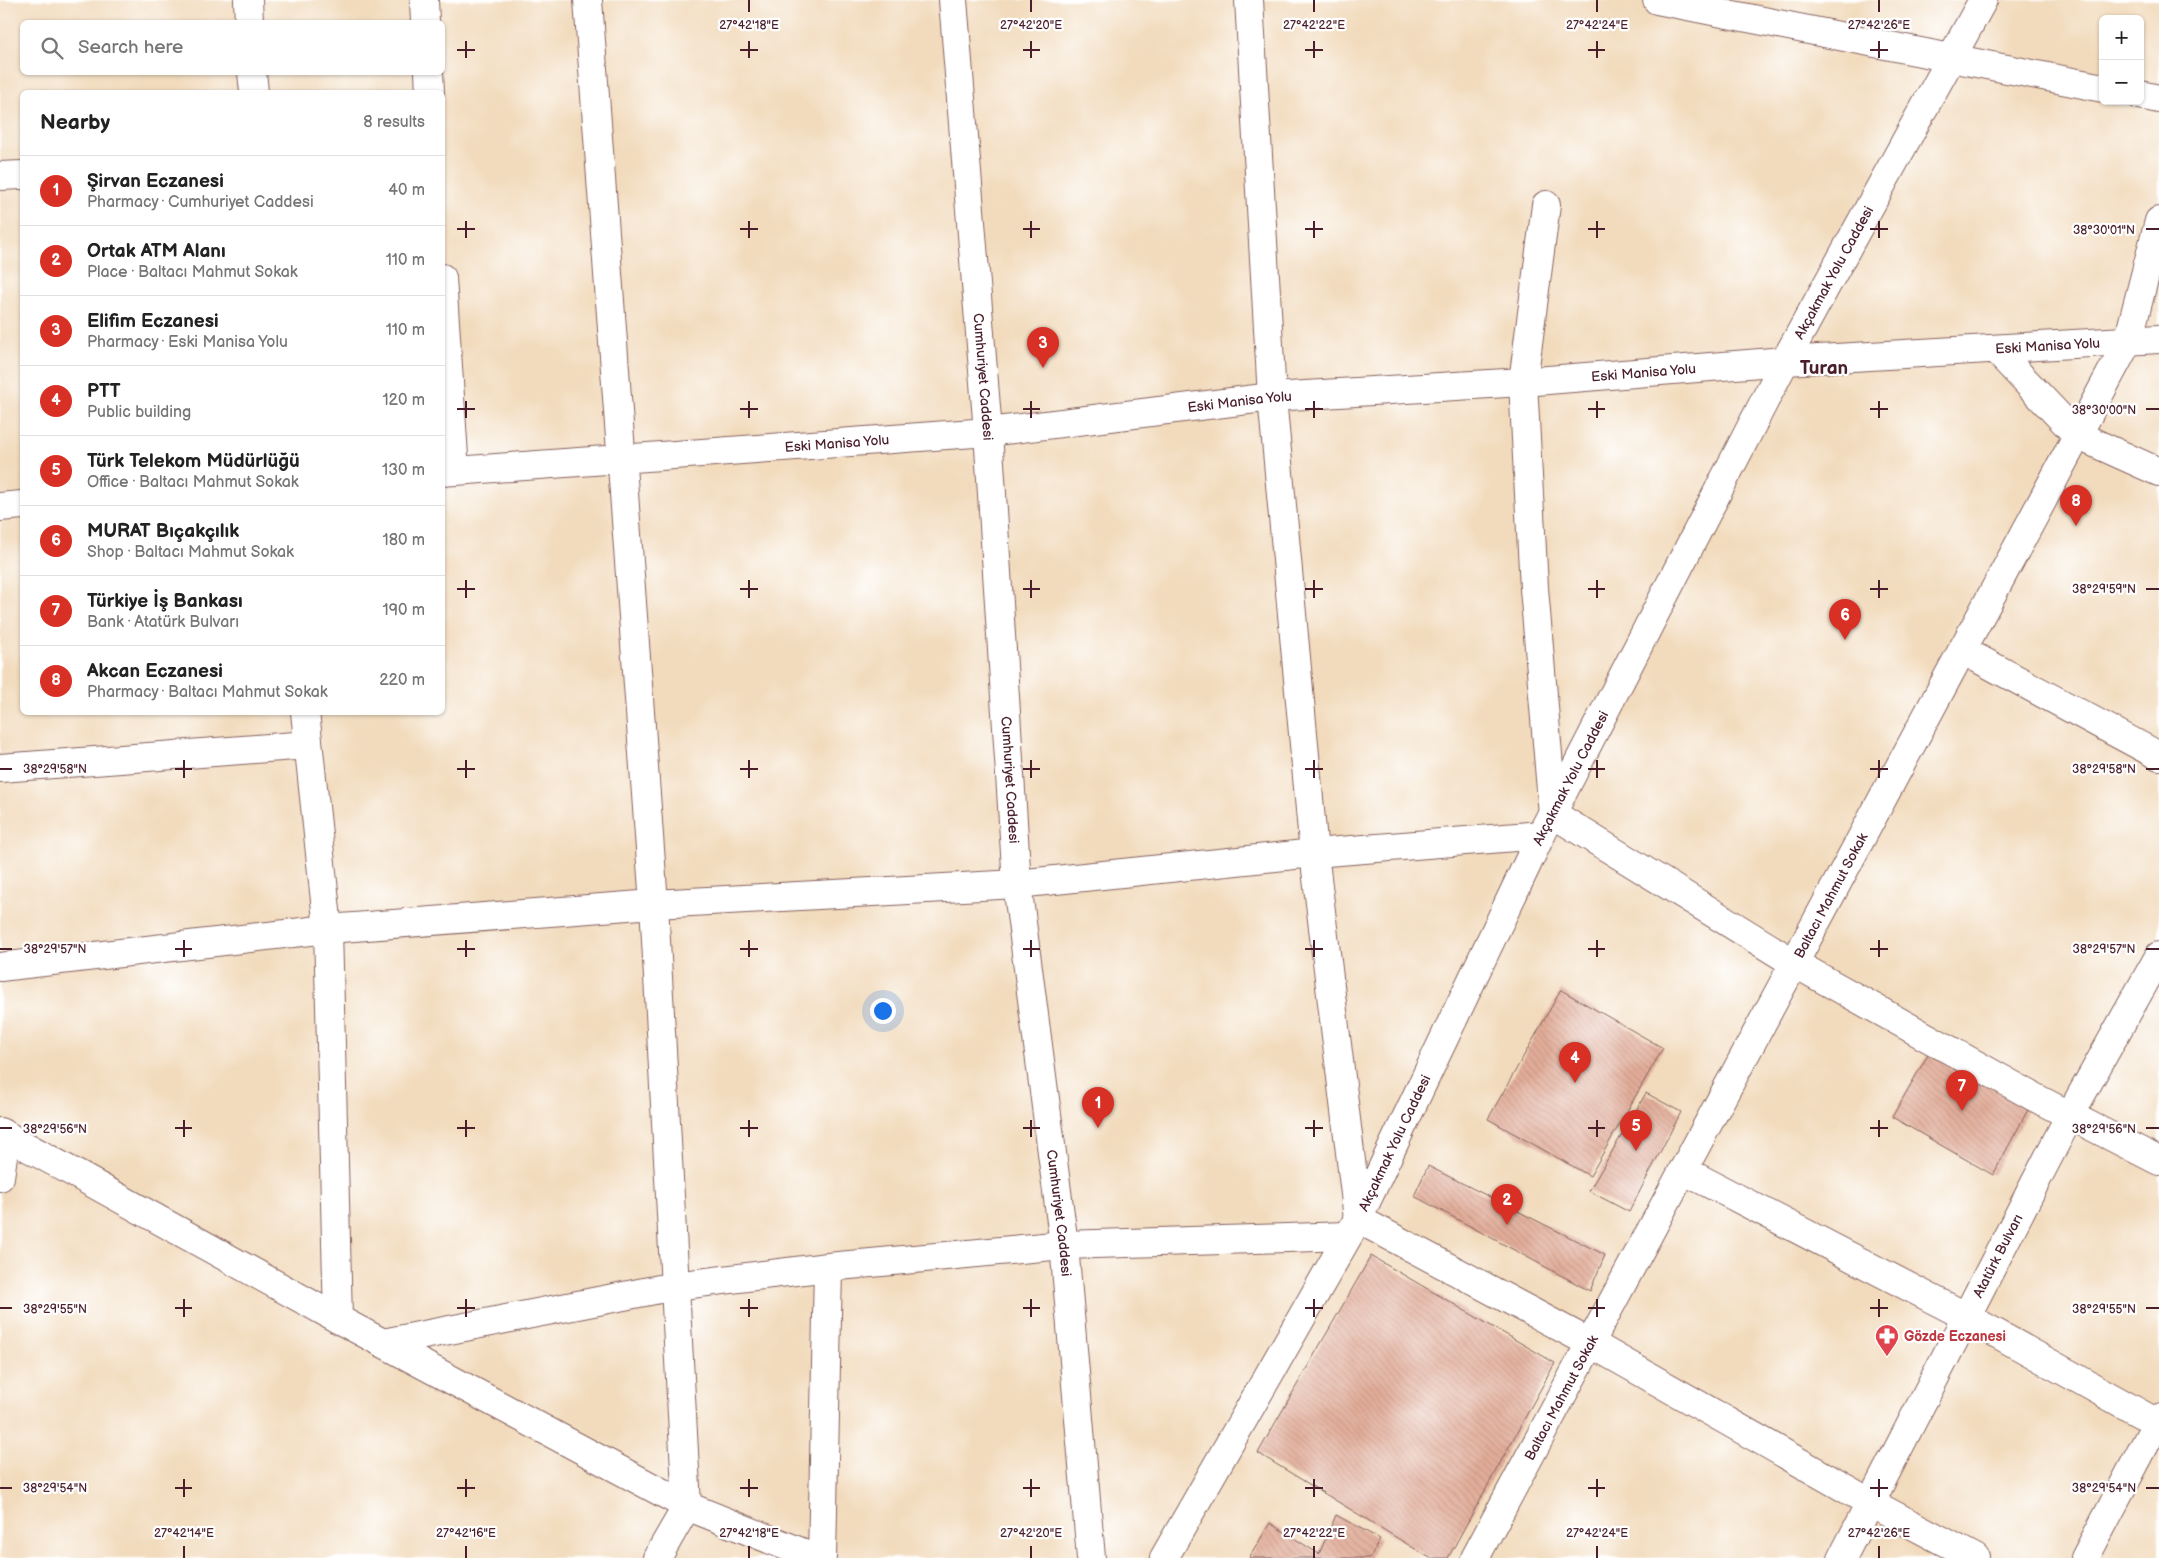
<!DOCTYPE html>
<html lang="en">
<head>
<meta charset="utf-8">
<style>
  :root { --surface:#fff; --page:#f6f6f6; --text:#222; --muted:#767676; --line:#e0e0e0; --accent:#d93025 }
  body { margin:0; font-family:"Balsamiq Sans",sans-serif; background:var(--page); color:var(--text) }
  .controls { position:absolute; right:15px; top:15px; display:grid; overflow:hidden; border-radius:8px; box-shadow:0 1px 4px #0004 }
  .controls button { width:45px; height:45px; display:grid; place-items:center; padding:0; border:0; border-bottom:1px solid var(--line); background:var(--surface); color:var(--text); font:25px sans-serif }
  .you { position:absolute; left:882px; top:1010px; width:18px; height:18px; margin:-12px; border:4px solid #fff; border-radius:50%; background:#1a73e8; box-shadow:0 0 0 8px #1a73e833 }
  .badge { display:grid; place-items:center; width:32px; height:32px; border-radius:50%; background:var(--accent); color:#fff; font-size:16px; font-weight:700 }
  .pin { position:absolute; translate:-50% -41px; filter:drop-shadow(0 1px 2px #0008) }
  .pin::after { content:''; position:absolute; top:26px; width:18px; height:15px; background:inherit; clip-path:polygon(0 0,100% 0,50% 100%) }
  .list { margin:0; padding:0; list-style:none }
  h2 { display:flex; justify-content:space-between; align-items:center; height:65px; margin:0; padding:0 20px; font-size:21px }
  h2 small { font-size:16px; font-weight:400; color:var(--muted) }
  .list li { display:grid; grid-template-columns:32px 1fr auto; gap:15px; align-items:center; box-sizing:border-box; height:70px; padding:0 20px; border-top:1px solid var(--line) }
  .list b { display:block; font-size:19px; white-space:nowrap }
  .list p { margin:0; font-size:16px; white-space:nowrap; color:var(--muted) }
  .list em { font-size:16px; font-style:normal; color:var(--muted) }
  .icon { flex:none; width:28px; height:28px; fill:none; stroke:currentColor; stroke-width:2; stroke-linecap:round; stroke-linejoin:round }
  .map { position:relative; flex:none; width:2159px; height:1558px; overflow:hidden }
  .search { position:absolute; background:var(--surface); box-shadow:0 1px 4px #0004; left:20px; top:20px; width:425px; height:55px; display:flex; align-items:center; gap:12px; box-sizing:border-box; padding:0 18px; border-radius:8px; color:var(--muted); font-size:19px }
  .panel { position:absolute; background:var(--surface); box-shadow:0 1px 4px #0004; left:20px; top:90px; width:425px; height:625px; border-radius:8px }
  .map>svg:first-child { display:block }
</style>
</head>
<body>
<div class="map">
<svg width="2159" height="1558" viewBox="0 0 2159 1558">
  <defs>
    <pattern id="building-back-hatch" width="6" height="6" patternUnits="userSpaceOnUse" patternTransform="scale(1.25)"><rect width="6" height="6" fill="#e2ad99"/><path d="M-1 5l2 2M0 0l6 6M5-1l2 2" fill="none" stroke="#c39484"/></pattern>
  </defs>
  <rect width="100%" height="100%" fill="#fff"/>
  <filter id="ink" filterUnits="userSpaceOnUse"><feTurbulence type="fractalNoise" baseFrequency=".02" numOctaves="2"/><feDisplacementMap in="SourceGraphic" scale="10" xChannelSelector="R" yChannelSelector="G"/><feConvolveMatrix kernelMatrix="1 2 1 2 8 2 1 2 1" color-interpolation-filters="sRGB"/></filter>
  <filter id="wash" filterUnits="userSpaceOnUse"><feTurbulence type="fractalNoise" baseFrequency=".0096" numOctaves="4" result="noise"/><feDisplacementMap in="SourceGraphic" scale="20" xChannelSelector="R" yChannelSelector="G"/><feGaussianBlur stdDeviation="1.12" result="paint"/><feColorMatrix in="noise" values="0 0 0 0 0 0 0 0 0 0 0 0 0 0 0 0 0 1.4 0 .05"/><feComposite in="paint" operator="in"/></filter>
  <g filter="url(#wash)">
    <rect width="100%" height="100%" fill="#f2dbbd"/>
    <g id="blocks">
      <g fill="url(#building-back-hatch)">
        <polygon points="1561,990 1663,1048 1590,1176 1488,1119"/>
        <polygon points="1933,1046 2031,1104 1993,1175 1892,1117"/>
        <polygon points="1646,1093 1681,1112 1629,1212 1589,1191"/>
        <polygon points="1428,1166 1605,1255 1590,1291 1414,1196"/>
        <polygon points="1371,1256 1555,1363 1448,1558 1430,1558 1258,1453"/>
        <polygon points="1336,1515 1380,1539 1370,1558 1249,1558 1270,1523 1319,1554"/>
      </g>
    </g>
  </g>
  <g filter="url(#ink)">
    <use href="#blocks" fill-opacity="0" stroke="#85615e" stroke-width="1"/>
    <g fill="none" stroke-linecap="round" stroke-linejoin="round">
      <g stroke="#85615e" stroke-width="30">
        <g id="minor">
          <polyline points="248,0 249,22"/>
          <polyline points="424,0 425,22"/>
          <polyline points="588,0 654,904 687,1506 657,1558"/>
          <polyline points="1249,0 1272,397 1314,853 1358,1219 1590,1343 1871,1503 1975,1558"/>
          <polyline points="1657,0 2103,88"/>
          <polyline points="252,72 254,92"/>
          <polyline points="429,72 430,92"/>
          <polyline points="2140,95 2159,99"/>
          <polyline points="0,176 22,175"/>
          <polyline points="1546,205 1523,382 1534,588 1553,814 1794,963 2034,1097 2159,1161"/>
          <polyline points="442,278 455,471"/>
          <polyline points="1995,349 2077,435 2159,472"/>
          <polyline points="1962,650 2159,756"/>
          <polyline points="305,712 328,929 338,1319"/>
          <polyline points="0,768 308,745"/>
          <polyline points="0,967 328,929 654,904 1017,884 1314,853 1541,835"/>
          <polyline points="0,1132 338,1319 687,1506 816,1558"/>
          <polyline points="1683,1170 1967,1317 2159,1424"/>
          <polyline points="0,1177 6,1135"/>
          <polyline points="383,1343 675,1286 828,1267 1064,1245 1347,1236"/>
          <polyline points="822,1558 828,1267"/>
          <path id="s1" d="M 1164,1558 L 1358,1219 L 1541,835 L 1785,361 L 1983,0"/>
          <path id="s2" d="M 1475,1558 L 2128,341 L 2159,221"/>
          <polyline points="2085,1558 2159,1418"/>
        </g>
      </g>
      <g stroke="#85615e" stroke-width="30">
        <g id="major">
          <path id="s3" d="M 953,0 L 988,432 L 1017,884 L 1064,1245 L 1091,1558"/>
          <path id="s4" d="M 442,472 L 988,432 L 1272,397 L 1523,382 L 1785,361 L 2159,339"/>
          <polyline points="0,507 22,505"/>
          <path id="s5" d="M 1842,1558 L 2070,1115 L 2159,956"/>
        </g>
      </g>
      <use href="#minor" stroke="#fff" stroke-width="28"/>
      <use href="#major" stroke="#fff" stroke-width="28"/>
    </g>
  </g>
  <path fill="none" stroke="#4a1f2b" stroke-width="2" d="M 749,0 L 749,12M 1031,0 L 1031,12M 1314,0 L 1314,12M 1597,0 L 1597,12M 1879,0 L 1879,12M 466,41 L 466,58M 749,41 L 749,58M 1031,41 L 1031,58M 1314,41 L 1314,58M 1597,41 L 1597,58M 1879,41 L 1879,58M 457,50 L 475,50M 740,50 L 758,50M 1023,50 L 1040,50M 1305,50 L 1323,50M 1588,50 L 1605,50M 1870,50 L 1888,50M 466,221 L 466,238M 749,221 L 749,238M 1031,221 L 1031,238M 1314,221 L 1314,238M 1597,221 L 1597,238M 1879,221 L 1879,238M 457,229 L 475,229M 740,229 L 758,229M 1023,229 L 1040,229M 1305,229 L 1323,229M 1588,229 L 1605,229M 1870,229 L 1888,229M 2146,229 L 2159,229M 466,401 L 466,418M 749,401 L 749,418M 1031,401 L 1031,418M 1314,401 L 1314,418M 1597,401 L 1597,418M 1879,401 L 1879,418M 457,409 L 475,409M 740,409 L 758,409M 1023,409 L 1040,409M 1305,409 L 1323,409M 1588,409 L 1605,409M 1870,409 L 1888,409M 2146,409 L 2159,409M 466,580 L 466,598M 749,580 L 749,598M 1031,580 L 1031,598M 1314,580 L 1314,598M 1597,580 L 1597,598M 1879,580 L 1879,598M 457,589 L 475,589M 740,589 L 758,589M 1023,589 L 1040,589M 1305,589 L 1323,589M 1588,589 L 1605,589M 1870,589 L 1888,589M 2146,589 L 2159,589M 184,760 L 184,778M 466,760 L 466,778M 749,760 L 749,778M 1031,760 L 1031,778M 1314,760 L 1314,778M 1597,760 L 1597,778M 1879,760 L 1879,778M 0,769 L 12,769M 175,769 L 192,769M 457,769 L 475,769M 740,769 L 758,769M 1023,769 L 1040,769M 1305,769 L 1323,769M 1588,769 L 1605,769M 1870,769 L 1888,769M 2146,769 L 2159,769M 184,940 L 184,957M 466,940 L 466,957M 749,940 L 749,957M 1031,940 L 1031,957M 1314,940 L 1314,957M 1597,940 L 1597,957M 1879,940 L 1879,957M 0,949 L 12,949M 175,949 L 192,949M 457,949 L 475,949M 740,949 L 758,949M 1023,949 L 1040,949M 1305,949 L 1323,949M 1588,949 L 1605,949M 1870,949 L 1888,949M 2146,949 L 2159,949M 184,1120 L 184,1137M 466,1120 L 466,1137M 749,1120 L 749,1137M 1031,1120 L 1031,1137M 1314,1120 L 1314,1137M 1597,1120 L 1597,1137M 1879,1120 L 1879,1137M 0,1128 L 12,1128M 175,1128 L 192,1128M 457,1128 L 475,1128M 740,1128 L 758,1128M 1023,1128 L 1040,1128M 1305,1128 L 1323,1128M 1588,1128 L 1605,1128M 1870,1128 L 1888,1128M 2146,1128 L 2159,1128M 184,1299 L 184,1317M 466,1299 L 466,1317M 749,1299 L 749,1317M 1031,1299 L 1031,1317M 1314,1299 L 1314,1317M 1597,1299 L 1597,1317M 1879,1299 L 1879,1317M 0,1308 L 12,1308M 175,1308 L 192,1308M 457,1308 L 475,1308M 740,1308 L 758,1308M 1023,1308 L 1040,1308M 1305,1308 L 1323,1308M 1588,1308 L 1605,1308M 1870,1308 L 1888,1308M 2146,1308 L 2159,1308M 184,1479 L 184,1497M 466,1479 L 466,1497M 749,1479 L 749,1497M 1031,1479 L 1031,1497M 1314,1479 L 1314,1497M 1597,1479 L 1597,1497M 1879,1479 L 1879,1497M 0,1488 L 12,1488M 175,1488 L 192,1488M 457,1488 L 475,1488M 740,1488 L 758,1488M 1023,1488 L 1040,1488M 1305,1488 L 1323,1488M 1588,1488 L 1605,1488M 1870,1488 L 1888,1488M 2146,1488 L 2159,1488M 184,1546 L 184,1558M 466,1546 L 466,1558M 749,1546 L 749,1558M 1031,1546 L 1031,1558M 1314,1546 L 1314,1558M 1597,1546 L 1597,1558M 1879,1546 L 1879,1558"/>
  <defs>
    <g id="pharmacy-pin" transform="scale(1.25)"><path d="M0 17L-7.5 6A9.5 9.5 0 1 1 7.5 6Z" fill="#e0444e" stroke="#fff"/><path d="M-2-6h4v4h4v4h-4v4h-4v-4h-4v-4h4Z" fill="#fff"/></g>
  </defs>
  <g fill-rule="evenodd">
    <use href="#pharmacy-pin" x="1887" y="1336"/>
  </g>
  <g text-anchor="middle" stroke-width="4.5" stroke-linejoin="round" paint-order="stroke">
    <g font-size="14" fill="#4a1f2b" stroke="#fff">
      <text dy="5" stroke="none"><textPath href="#s1" startOffset="1450">Akçakmak Yolu Caddesi</textPath></text>
      <text dy="5" stroke="none"><textPath href="#s4" startOffset="1611">Eski Manisa Yolu</textPath></text>
      <text dy="5" stroke="none"><textPath href="#s4" startOffset="1206">Eski Manisa Yolu</textPath></text>
      <text dy="5" stroke="none"><textPath href="#s3" startOffset="378">Cumhuriyet Caddesi</textPath></text>
      <text dy="5" stroke="none"><textPath href="#s4" startOffset="801">Eski Manisa Yolu</textPath></text>
      <text dy="5" stroke="none"><textPath href="#s4" startOffset="396">Eski Manisa Yolu</textPath></text>
      <text dy="5" stroke="none"><textPath href="#s1" startOffset="880">Akçakmak Yolu Caddesi</textPath></text>
      <text dy="5" stroke="none"><textPath href="#s3" startOffset="782">Cumhuriyet Caddesi</textPath></text>
      <text dy="5" stroke="none"><textPath href="#s2" startOffset="752">Baltacı Mahmut Sokak</textPath></text>
      <text dy="5" stroke="none"><textPath href="#s1" startOffset="475">Akçakmak Yolu Caddesi</textPath></text>
      <text dy="5" stroke="none"><textPath href="#s3" startOffset="1218">Cumhuriyet Caddesi</textPath></text>
      <text dy="5" stroke="none"><textPath href="#s5" startOffset="340">Atatürk Bulvarı</textPath></text>
      <text dy="5" stroke="none"><textPath href="#s2" startOffset="182">Baltacı Mahmut Sokak</textPath></text>
    </g>
    <g font-size="14" font-weight="bold" fill="#be3a42" stroke="#fff" text-anchor="start">
      <text x="1904" y="1341">Gözde Eczanesi</text>
    </g>
    <g font-size="19" font-weight="bold" fill="#4a1f2b" stroke="#fff">
      <text x="1824" y="374">Turan</text>
    </g>
  </g>
  <g font-size="12" text-anchor="middle" fill="#4a1f2b" stroke="#fff" stroke-width="4.5" stroke-linejoin="round" paint-order="stroke">
    <text x="749" y="29">27°42'18"E</text>
    <text x="1031" y="29">27°42'20"E</text>
    <text x="1314" y="29">27°42'22"E</text>
    <text x="1597" y="29">27°42'24"E</text>
    <text x="1879" y="29">27°42'26"E</text>
    <text x="2104" y="234">38°30'01"N</text>
    <text x="2104" y="414">38°30'00"N</text>
    <text x="2104" y="593">38°29'59"N</text>
    <text x="55" y="773">38°29'58"N</text>
    <text x="2104" y="773">38°29'58"N</text>
    <text x="55" y="953">38°29'57"N</text>
    <text x="2104" y="953">38°29'57"N</text>
    <text x="55" y="1133">38°29'56"N</text>
    <text x="2104" y="1133">38°29'56"N</text>
    <text x="55" y="1313">38°29'55"N</text>
    <text x="2104" y="1313">38°29'55"N</text>
    <text x="55" y="1492">38°29'54"N</text>
    <text x="2104" y="1492">38°29'54"N</text>
    <text x="184" y="1537">27°42'14"E</text>
    <text x="466" y="1537">27°42'16"E</text>
    <text x="749" y="1537">27°42'18"E</text>
    <text x="1031" y="1537">27°42'20"E</text>
    <text x="1314" y="1537">27°42'22"E</text>
    <text x="1597" y="1537">27°42'24"E</text>
    <text x="1879" y="1537">27°42'26"E</text>
  </g>
</svg>
<div class="controls">
<button>+</button>
<button>−</button>
</div>
<div class="you"></div>
<div class="pin badge" style="left:1098px;top:1128px">1</div>
<div class="pin badge" style="left:1507px;top:1225px">2</div>
<div class="pin badge" style="left:1043px;top:368px">3</div>
<div class="pin badge" style="left:1575px;top:1083px">4</div>
<div class="pin badge" style="left:1636px;top:1151px">5</div>
<div class="pin badge" style="left:1845px;top:640px">6</div>
<div class="pin badge" style="left:1962px;top:1111px">7</div>
<div class="pin badge" style="left:2076px;top:526px">8</div>
<div class="search"><svg class="icon" aria-label="search" viewBox="0 0 24 24"><circle cx="10" cy="10" r="6"/><path d="M15 15l6 6"/></svg>Search here</div>
<section class="panel">
<h2>Nearby<small>8 results</small></h2>
<ul class="list">
<li><span class="badge">1</span><div><b>Şirvan Eczanesi</b><p>Pharmacy · Cumhuriyet Caddesi</p></div><em>40 m</em></li>
<li><span class="badge">2</span><div><b>Ortak ATM Alanı</b><p>Place · Baltacı Mahmut Sokak</p></div><em>110 m</em></li>
<li><span class="badge">3</span><div><b>Elifim Eczanesi</b><p>Pharmacy · Eski Manisa Yolu</p></div><em>110 m</em></li>
<li><span class="badge">4</span><div><b>PTT</b><p>Public building</p></div><em>120 m</em></li>
<li><span class="badge">5</span><div><b>Türk Telekom Müdürlüğü</b><p>Office · Baltacı Mahmut Sokak</p></div><em>130 m</em></li>
<li><span class="badge">6</span><div><b>MURAT Bıçakçılık</b><p>Shop · Baltacı Mahmut Sokak</p></div><em>180 m</em></li>
<li><span class="badge">7</span><div><b>Türkiye İş Bankası</b><p>Bank · Atatürk Bulvarı</p></div><em>190 m</em></li>
<li><span class="badge">8</span><div><b>Akcan Eczanesi</b><p>Pharmacy · Baltacı Mahmut Sokak</p></div><em>220 m</em></li>
</ul>
</section>
</div>
</body>
</html>
